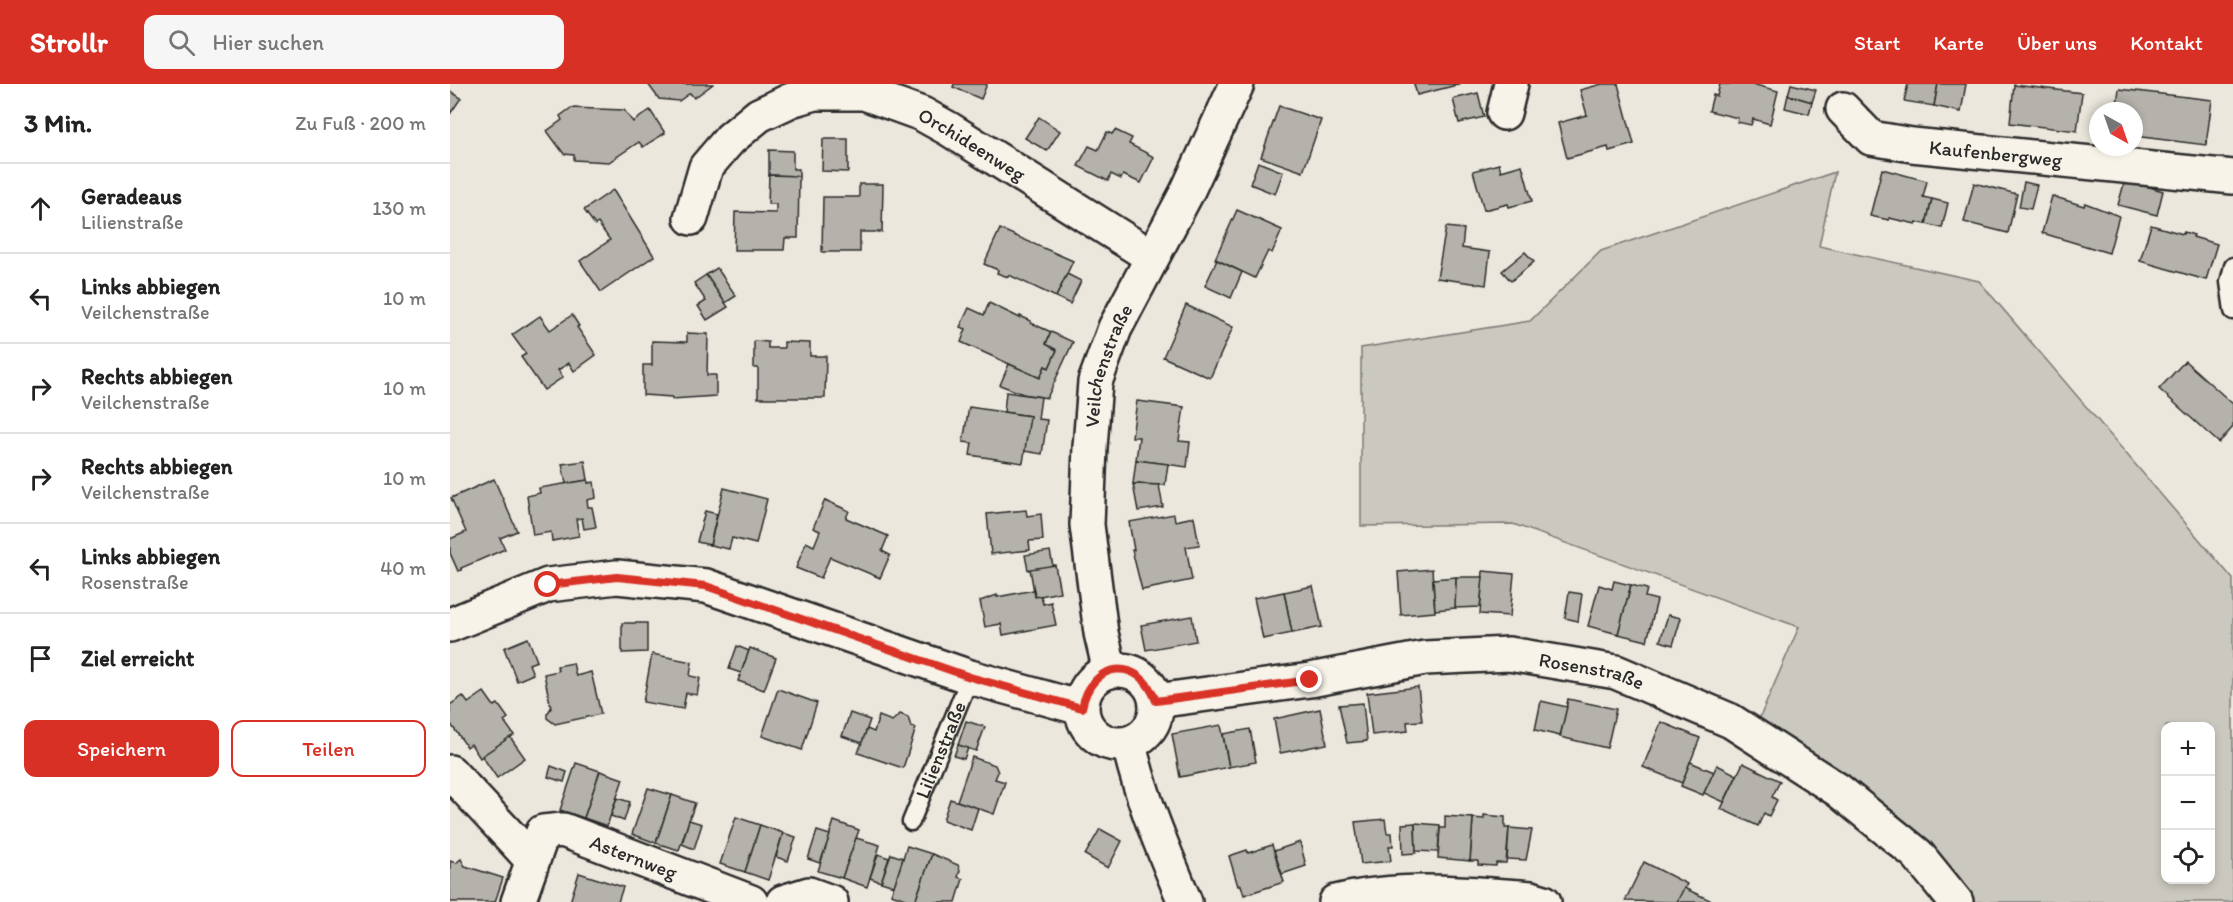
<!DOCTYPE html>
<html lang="de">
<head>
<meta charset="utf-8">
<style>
  :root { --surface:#fff; --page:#f6f6f6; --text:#222; --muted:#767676; --line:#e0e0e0; --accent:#d93025 }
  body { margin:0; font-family:Itim,sans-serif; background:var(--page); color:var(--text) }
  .controls { position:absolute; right:18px; bottom:18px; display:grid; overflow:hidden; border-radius:12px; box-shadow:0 3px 9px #0003 }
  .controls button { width:54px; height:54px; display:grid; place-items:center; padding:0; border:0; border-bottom:2px solid var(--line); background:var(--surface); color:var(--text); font:30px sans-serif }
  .compass { position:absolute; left:1639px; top:18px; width:54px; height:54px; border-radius:50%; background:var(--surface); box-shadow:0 3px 9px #0003; rotate:140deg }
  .stop { position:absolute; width:18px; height:18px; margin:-14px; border:4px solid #d93025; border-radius:50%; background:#fff }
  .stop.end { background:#d93025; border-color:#fff; box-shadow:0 2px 6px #0008 }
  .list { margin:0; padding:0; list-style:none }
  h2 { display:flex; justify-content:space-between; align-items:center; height:78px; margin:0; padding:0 24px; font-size:26px }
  h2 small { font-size:20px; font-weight:400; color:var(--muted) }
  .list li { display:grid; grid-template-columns:39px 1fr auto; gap:18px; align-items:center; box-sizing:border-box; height:90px; padding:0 24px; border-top:2px solid var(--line) }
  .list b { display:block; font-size:22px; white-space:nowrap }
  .list p { margin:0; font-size:20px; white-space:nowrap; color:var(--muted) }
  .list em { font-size:20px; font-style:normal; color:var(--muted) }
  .actions { display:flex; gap:12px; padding:18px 24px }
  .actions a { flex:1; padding:14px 0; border:2px solid var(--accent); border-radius:12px; text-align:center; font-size:21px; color:var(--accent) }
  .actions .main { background:var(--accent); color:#fff }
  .icon { flex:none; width:33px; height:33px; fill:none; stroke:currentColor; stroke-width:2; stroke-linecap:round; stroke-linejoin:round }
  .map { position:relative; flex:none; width:1783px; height:818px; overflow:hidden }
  header { display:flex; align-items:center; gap:36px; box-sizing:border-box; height:84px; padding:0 30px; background:var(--accent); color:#fff }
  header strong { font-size:28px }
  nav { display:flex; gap:33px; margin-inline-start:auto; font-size:21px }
  .search { width:420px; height:54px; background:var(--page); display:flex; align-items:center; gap:15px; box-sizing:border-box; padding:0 21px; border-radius:12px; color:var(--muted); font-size:22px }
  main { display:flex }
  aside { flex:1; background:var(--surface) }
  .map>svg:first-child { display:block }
</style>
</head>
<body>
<header>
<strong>Strollr</strong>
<div class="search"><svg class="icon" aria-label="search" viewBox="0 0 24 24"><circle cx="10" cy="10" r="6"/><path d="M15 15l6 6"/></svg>Hier suchen</div>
<nav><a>Start</a><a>Karte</a><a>Über uns</a><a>Kontakt</a></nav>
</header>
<main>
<aside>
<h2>3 Min.<small>Zu Fuß · 200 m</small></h2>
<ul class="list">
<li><svg class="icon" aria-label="ahead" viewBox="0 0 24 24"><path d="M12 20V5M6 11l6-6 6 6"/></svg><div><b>Geradeaus</b><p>Lilienstraße</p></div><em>130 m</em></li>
<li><svg class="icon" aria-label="left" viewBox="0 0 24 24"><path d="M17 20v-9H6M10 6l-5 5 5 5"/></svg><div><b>Links abbiegen</b><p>Veilchenstraße</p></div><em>10 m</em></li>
<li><svg class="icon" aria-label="right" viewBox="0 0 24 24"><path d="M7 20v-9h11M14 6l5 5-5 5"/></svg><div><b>Rechts abbiegen</b><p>Veilchenstraße</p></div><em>10 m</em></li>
<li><svg class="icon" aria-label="right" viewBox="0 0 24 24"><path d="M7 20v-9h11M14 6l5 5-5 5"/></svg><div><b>Rechts abbiegen</b><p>Veilchenstraße</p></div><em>10 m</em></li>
<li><svg class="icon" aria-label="left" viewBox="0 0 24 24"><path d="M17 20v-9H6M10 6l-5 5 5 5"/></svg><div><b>Links abbiegen</b><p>Rosenstraße</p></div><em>40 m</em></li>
<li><svg class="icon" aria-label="arrive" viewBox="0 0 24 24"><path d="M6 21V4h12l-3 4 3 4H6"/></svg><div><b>Ziel erreicht</b></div></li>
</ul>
<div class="actions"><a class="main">Speichern</a><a>Teilen</a></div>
</aside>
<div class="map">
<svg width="1783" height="818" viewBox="0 0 1783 818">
  <rect width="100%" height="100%" fill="#ebe7dd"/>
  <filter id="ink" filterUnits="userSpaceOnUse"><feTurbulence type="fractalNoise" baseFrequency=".0167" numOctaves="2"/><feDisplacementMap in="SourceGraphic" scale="12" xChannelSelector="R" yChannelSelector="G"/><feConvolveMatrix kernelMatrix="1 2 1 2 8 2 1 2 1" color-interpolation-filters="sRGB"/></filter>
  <g filter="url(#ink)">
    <path fill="#cbc8bf" stroke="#7b7a75" stroke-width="1.5" fill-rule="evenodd" d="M 1385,88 L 1369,162 L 1529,197 L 1783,495 L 1783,818 L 1492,818 L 1459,779 L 1301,654 L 1349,543 L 1063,440 L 911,442 L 911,264 L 1080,237 L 1151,167 ZM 1716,642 L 1760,642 L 1760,796 L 1716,796 Z"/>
    <g fill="#b5b2ab" stroke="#2b2b2b" stroke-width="1.5">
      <polygon points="198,0 263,0 244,14 240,9 229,17 209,15"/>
      <polygon points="504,0 537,0 531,15 503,3"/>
      <polygon points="964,0 1011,0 967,11"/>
      <polygon points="1152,0 1168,0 1184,60 1159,67 1158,63 1117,74 1108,39 1137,31 1130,6"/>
      <polygon points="1270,0 1302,0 1328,7 1320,40 1303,35 1301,41 1287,38 1288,34 1259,27 1263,11 1267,12"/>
      <polygon points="1341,0 1366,6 1362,18 1338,11"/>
      <polygon points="1458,0 1488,0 1484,22 1454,17"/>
      <polygon points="1488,0 1516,0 1511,28 1484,22"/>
      <polygon points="1564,1 1632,9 1627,47 1560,39"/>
      <polygon points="1669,5 1762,16 1756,61 1684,52 1684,27 1666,27"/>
      <polygon points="0,7 11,14 0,30"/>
      <polygon points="1028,9 1034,33 1009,39 1003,15"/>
      <polygon points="1338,11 1362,18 1359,30 1335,24"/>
      <polygon points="829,22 871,36 853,88 811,73"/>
      <polygon points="121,24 174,26 183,38 200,26 215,49 193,63 189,58 159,78 124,76 124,71 114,70 97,47 112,36 110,32"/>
      <polygon points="589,33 610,47 597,67 575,54"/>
      <polygon points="665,46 682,54 679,60 704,73 691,99 673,91 671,95 661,90 658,97 628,82 639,62 648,66 657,48 662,50"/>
      <polygon points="373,55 398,55 398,88 372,87"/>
      <polygon points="319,66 343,67 343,85 349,85 349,92 319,91"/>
      <polygon points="808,78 833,88 825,110 800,100"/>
      <polygon points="1049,80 1051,87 1072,81 1082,117 1059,123 1058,120 1034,126 1023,87"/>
      <polygon points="1432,85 1477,97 1473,113 1482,115 1476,140 1466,138 1466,140 1439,134 1439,136 1420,132"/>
      <polygon points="319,91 349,92 348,154 335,154 334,166 284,166 285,128 326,129 326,120 318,120"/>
      <polygon points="1675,96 1713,107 1707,131 1668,121"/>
      <polygon points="1574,98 1587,101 1581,125 1569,123"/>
      <polygon points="1524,99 1567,110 1558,149 1514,138"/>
      <polygon points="409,100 433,100 432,148 410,148 410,168 372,168 373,113 409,113"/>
      <polygon points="163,106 204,172 151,208 130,177 160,156 148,139 145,141 134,126"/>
      <polygon points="1602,112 1634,122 1635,119 1669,132 1659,169 1592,149"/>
      <polygon points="1482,115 1498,119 1492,144 1476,140"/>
      <polygon points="787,126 832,146 822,169 818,167 805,194 765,175"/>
      <polygon points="1701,141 1733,150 1734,148 1744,151 1743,153 1767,160 1756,196 1690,177"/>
      <polygon points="996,143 1014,145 1012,164 1040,168 1036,201 987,194"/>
      <polygon points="550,145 623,177 606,213 559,191 558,193 547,189 548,186 534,180"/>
      <polygon points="1075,168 1084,178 1061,197 1052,187"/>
      <polygon points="767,176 792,188 781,214 755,202"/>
      <polygon points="267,184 286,212 275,219 256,191"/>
      <polygon points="617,190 631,197 620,220 606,213"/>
      <polygon points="256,191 278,223 257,236 248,222 256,217 244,199"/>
      <polygon points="539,219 570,234 570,232 581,237 581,239 601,248 596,260 607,266 599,284 595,282 590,294 511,258 516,245 510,243 519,224 534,231"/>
      <polygon points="736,221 783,243 760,294 713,273"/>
      <polygon points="122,231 129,242 127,243 146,271 124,287 119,279 108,286 113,293 94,306 71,273 76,270 62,251 90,232 100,246"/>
      <polygon points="601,248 623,258 597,314 573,310 550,301 559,280 590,294 595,282 599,284 607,266 596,260"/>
      <polygon points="237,249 258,250 257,291 266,291 266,312 222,315 222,313 193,311 193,281 202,281 202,257 237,258"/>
      <polygon points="304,257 318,258 318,264 334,264 334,258 360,259 360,272 376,272 375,314 308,314 308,284 304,284"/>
      <polygon points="1735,277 1783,320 1783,343 1769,359 1709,305"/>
      <polygon points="556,308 591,313 588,335 597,336 592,370 574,367 580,332 554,328"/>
      <polygon points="687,317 734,323 729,357 740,358 737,383 686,376 689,353 682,353"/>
      <polygon points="519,323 580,332 573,379 520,371 522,359 513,358"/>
      <polygon points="686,376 718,380 715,401 683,400"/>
      <polygon points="135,377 138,396 116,400 112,380"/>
      <polygon points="44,395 67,447 50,454 55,465 11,484 12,486 8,487 0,469 0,455 16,448 1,414"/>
      <polygon points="138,396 138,399 144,398 146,414 137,416 138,423 142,423 146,443 134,445 132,434 126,435 129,452 102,457 101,448 83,451 77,412 90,409 89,404"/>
      <polygon points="683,400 709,401 713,423 688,427"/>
      <polygon points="274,404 317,415 306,460 282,454 279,465 260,461"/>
      <polygon points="375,416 399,427 396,434 438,452 432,467 440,471 430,494 380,473 371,494 346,484 356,458 364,462 370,447 363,444"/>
      <polygon points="576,426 577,432 591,430 593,456 579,457 580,466 541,470 537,430"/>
      <polygon points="255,427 267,430 260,461 247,458"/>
      <polygon points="724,430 725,437 744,433 749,461 736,463 742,496 692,506 682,466 684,466 679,438"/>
      <polygon points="600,467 603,482 578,486 575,471"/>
      <polygon points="605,481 610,508 585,513 580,485"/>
      <polygon points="982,485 985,528 951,531 948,488"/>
      <polygon points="1033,487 1064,490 1060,532 1030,530"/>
      <polygon points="1006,493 1033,493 1030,523 1005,524"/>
      <polygon points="1006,493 1005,524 985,526 983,495"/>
      <polygon points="1164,497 1181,501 1168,550 1138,542 1149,501 1162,505"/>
      <polygon points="1181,501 1197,505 1195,513 1207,516 1197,557 1168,550"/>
      <polygon points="863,502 872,543 842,549 834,508"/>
      <polygon points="584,506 585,513 591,512 593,520 601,518 606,541 553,551 551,540 535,543 530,517 547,511 547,513"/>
      <polygon points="834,508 842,549 813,555 804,514"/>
      <polygon points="1119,508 1132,510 1128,537 1115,534"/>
      <polygon points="1218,531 1231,534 1223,561 1210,557"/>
      <polygon points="742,532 746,557 696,566 691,541"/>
      <polygon points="172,539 197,539 197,568 172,569"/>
      <polygon points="78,554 87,577 79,580 83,590 67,597 54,564"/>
      <polygon points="287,562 299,567 291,589 279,585"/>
      <polygon points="300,564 326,574 314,606 288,597"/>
      <polygon points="202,570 242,578 240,592 250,594 247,611 236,609 233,625 193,618"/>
      <polygon points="123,579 126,592 141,588 151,630 105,640 97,634 97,630 101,624 94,590 108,587 107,582"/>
      <polygon points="968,603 972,637 957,638 958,647 922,651 917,609"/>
      <polygon points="328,605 367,619 352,666 312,652"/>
      <polygon points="34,608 44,622 48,620 58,634 54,637 64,651 30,674 21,660 17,663 0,639 0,621 13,612 18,619"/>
      <polygon points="1118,615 1166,625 1157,664 1110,653"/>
      <polygon points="1091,617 1117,623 1110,652 1085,646"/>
      <polygon points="913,619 917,657 897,659 889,621"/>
      <polygon points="870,625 877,660 830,669 824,635"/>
      <polygon points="400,629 420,636 412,659 392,652"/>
      <polygon points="450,630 458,633 461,643 466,644 453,684 408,669 417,645 424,648 429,632 442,637"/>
      <polygon points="516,637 535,643 526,667 508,661"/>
      <polygon points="1211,638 1250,654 1232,699 1193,683"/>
      <polygon points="771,641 779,683 730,693 722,650"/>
      <polygon points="800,645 806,678 779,683 773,650"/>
      <polygon points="60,653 75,674 47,694 32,672"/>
      <polygon points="508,661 518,664 514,675 504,672"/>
      <polygon points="522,673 545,681 548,688 545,695 555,698 544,730 507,717"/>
      <polygon points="1240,678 1264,688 1253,711 1231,702"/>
      <polygon points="126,679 150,687 134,734 110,726"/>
      <polygon points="1293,679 1330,697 1322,713 1327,716 1319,732 1314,729 1308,742 1271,725"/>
      <polygon points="1267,681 1287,691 1274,718 1254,709"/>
      <polygon points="101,682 117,688 114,698 98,693"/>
      <polygon points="150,687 173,695 157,742 134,734"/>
      <polygon points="198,704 222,711 206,759 182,750"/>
      <polygon points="222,711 245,719 229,766 206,759"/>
      <polygon points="167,714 180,718 174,737 161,732"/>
      <polygon points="500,715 528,724 521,746 493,736"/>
      <polygon points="1034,731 1055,733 1055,744 1059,744 1056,779 1046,779 1046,782 1028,781 1028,777 1020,777 1023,734 1034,735"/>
      <polygon points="995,732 1023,734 1020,777 988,774 990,744 995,744"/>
      <polygon points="286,733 310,741 295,788 270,780"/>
      <polygon points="935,735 937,749 942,749 943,762 939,762 941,777 911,780 905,738"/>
      <polygon points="239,736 252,740 244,765 232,760"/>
      <polygon points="384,737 409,746 392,794 368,787"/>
      <polygon points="965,739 966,769 953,770 952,740"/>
      <polygon points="965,739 990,741 988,768 966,767"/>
      <polygon points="310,741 333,749 318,796 295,788"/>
      <polygon points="1059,744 1082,746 1076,776 1057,775"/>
      <polygon points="650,745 672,757 658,784 635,771"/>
      <polygon points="367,747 380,751 370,779 358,775"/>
      <polygon points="333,749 346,753 338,777 326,773"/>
      <polygon points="406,754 430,761 417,803 392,794"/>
      <polygon points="850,758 856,782 832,790 824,767"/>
      <polygon points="822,761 834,798 794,811 791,801 788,802 779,772 797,766 798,769"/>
      <polygon points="457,762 482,770 465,818 441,810"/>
      <polygon points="428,770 439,774 431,798 420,794"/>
      <polygon points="441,770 453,774 444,802 431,798"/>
      <polygon points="482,770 508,781 510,786 508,793 513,795 506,818 465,818"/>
      <polygon points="11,775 15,782 53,794 45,818 0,818 0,777 6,779"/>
      <polygon points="1194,778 1237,800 1227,818 1175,817"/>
      <polygon points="129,789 173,803 168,818 120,818"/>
      <polygon points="1234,804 1260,816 1259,818 1227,818"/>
    </g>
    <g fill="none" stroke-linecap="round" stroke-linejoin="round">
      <g stroke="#2b2b2b" stroke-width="21">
        <g id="service">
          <polyline points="1783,182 1779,198 1783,227"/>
          <path id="s1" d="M 461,738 L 520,593"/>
        </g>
      </g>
      <g stroke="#2b2b2b" stroke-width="38">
        <g id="minor">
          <path id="s2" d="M 1393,25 L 1421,54 L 1462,61 L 1783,93"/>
          <polyline points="1054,29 1061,0"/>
          <path id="s3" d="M 241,134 L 256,83 L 280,55 L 309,31 L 341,16 L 365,9 L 414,9 L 472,30 L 499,45 L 702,173"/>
          <polyline points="0,541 98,501 167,493 256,502 520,593 631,624"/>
          <circle cx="669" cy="623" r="37"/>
          <path id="s4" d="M 660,587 L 651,549 L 637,441 L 640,363 L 645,298 L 665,244 L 737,108 L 787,0"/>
          <path id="s5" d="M 706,617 L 860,596 L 975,574 L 1059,570 L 1166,588 L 1281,637 L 1388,706 L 1467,770 L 1506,818"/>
          <path d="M 679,660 C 691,714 714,767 735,818"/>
          <polyline points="0,688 82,776"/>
          <path id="s6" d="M 68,818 L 93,748 L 113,746 L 301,818"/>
          <polyline points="333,818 359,810 381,818"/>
          <path d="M 886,818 C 950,802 1016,809 1081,814 L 1094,818"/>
        </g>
      </g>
      <use href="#service" stroke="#f7f3e8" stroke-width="16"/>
      <use href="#minor" stroke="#f7f3e8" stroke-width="33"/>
    </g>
  </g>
  <g fill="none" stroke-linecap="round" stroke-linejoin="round" filter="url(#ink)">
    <path stroke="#d93025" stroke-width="8" d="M 98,501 L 167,493 L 256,502 L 520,593 L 632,624 C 641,577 689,571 706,617 L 860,596"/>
  </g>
  <g text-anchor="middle" stroke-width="5" stroke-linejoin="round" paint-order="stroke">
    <g font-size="20" fill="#2b2b2b" stroke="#f7f3e8">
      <text dy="7" stroke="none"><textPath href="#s3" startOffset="357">Orchideenweg</textPath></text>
      <text dy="7" stroke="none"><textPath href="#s2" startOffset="166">Kaufenbergweg</textPath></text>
      <text dy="7" stroke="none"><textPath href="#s4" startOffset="310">Veilchenstraße</textPath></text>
      <text dy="7" stroke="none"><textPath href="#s5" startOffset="441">Rosenstraße</textPath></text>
      <text dy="7" stroke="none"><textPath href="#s1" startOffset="78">Lilienstraße</textPath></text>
      <text dy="7" stroke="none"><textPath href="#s6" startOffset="170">Asternweg</textPath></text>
    </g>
  </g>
</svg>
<div class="controls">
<button>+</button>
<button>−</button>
<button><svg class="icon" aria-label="locate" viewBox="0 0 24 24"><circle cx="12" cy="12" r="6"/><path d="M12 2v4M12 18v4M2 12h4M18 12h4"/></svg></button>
</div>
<svg class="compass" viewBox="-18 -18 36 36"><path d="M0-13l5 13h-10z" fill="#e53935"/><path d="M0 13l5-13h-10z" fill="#767676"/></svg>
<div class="stop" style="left:98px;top:501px"></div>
<div class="stop end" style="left:860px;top:596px"></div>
</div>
</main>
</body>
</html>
